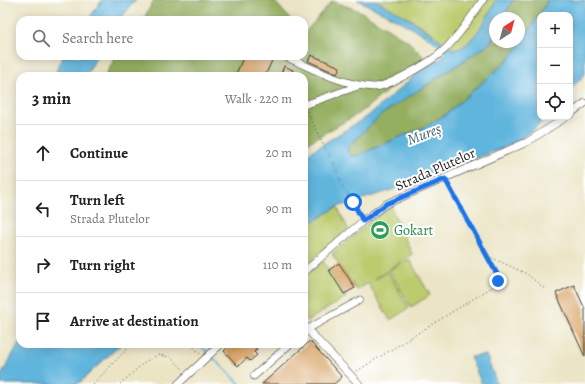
<!DOCTYPE html>
<html lang="en">
<head>
<meta charset="utf-8">
<style>
  :root { --surface:#fff; --page:#f2f2f2; --text:#202124; --muted:#757577; --line:#e0e0e0 }
  body { margin:0; font-family:Alegreya,serif; background:var(--page); color:var(--text) }
  .controls { position:absolute; right:12px; top:12px; display:grid; overflow:hidden; border-radius:8px; box-shadow:0 2px 10px #0003 }
  .controls button { width:36px; height:36px; display:grid; place-items:center; padding:0; border:0; border-bottom:1px solid var(--line); background:var(--surface); color:var(--text); font:20px sans-serif }
  .compass { position:absolute; left:489px; top:12px; width:36px; height:36px; border-radius:50%; background:var(--surface); box-shadow:0 2px 10px #0003; rotate:36deg }
  .stop { position:absolute; width:12px; height:12px; margin:-9px; border:3px solid #1a73e8; border-radius:50%; background:#fff }
  .stop.end { background:#1a73e8; border-color:#fff; box-shadow:0 1px 4px #0008 }
  .list { margin:0; padding:0; list-style:none }
  h2 { display:flex; justify-content:space-between; align-items:center; height:52px; margin:0; padding:0 16px; font-size:17px }
  h2 small { font-size:13px; font-weight:400; color:var(--muted) }
  .list li { display:grid; grid-template-columns:26px 1fr auto; gap:12px; align-items:center; box-sizing:border-box; height:56px; padding:0 16px; border-top:1px solid var(--line) }
  .list b { display:block; font-size:15px; white-space:nowrap }
  .list p { margin:0; font-size:13px; white-space:nowrap; color:var(--muted) }
  .list em { font-size:13px; font-style:normal; color:var(--muted) }
  .icon { flex:none; width:22px; height:22px; fill:none; stroke:currentColor; stroke-width:2; stroke-linecap:round; stroke-linejoin:round }
  .map { position:relative; flex:none; width:585px; height:384px; overflow:hidden }
  .search { position:absolute; background:var(--surface); box-shadow:0 2px 10px #0003; left:16px; top:16px; width:292px; height:44px; display:flex; align-items:center; gap:10px; box-sizing:border-box; padding:0 14px; border-radius:12px; color:var(--muted); font-size:15px }
  .panel { position:absolute; background:var(--surface); box-shadow:0 2px 10px #0003; left:16px; top:72px; width:292px; height:276px; border-radius:12px }
  .map>svg:first-child { display:block }
</style>
</head>
<body>
<div class="map">
<svg width="585" height="384" viewBox="0 0 585 384">
  <rect width="100%" height="100%" fill="#fff"/>
  <filter id="ink" filterUnits="userSpaceOnUse"><feTurbulence type="fractalNoise" baseFrequency=".025" numOctaves="2"/><feDisplacementMap in="SourceGraphic" scale="8" xChannelSelector="R" yChannelSelector="G"/><feConvolveMatrix kernelMatrix="1 2 1 2 8 2 1 2 1" color-interpolation-filters="sRGB"/></filter>
  <filter id="wash" filterUnits="userSpaceOnUse"><feTurbulence type="fractalNoise" baseFrequency=".012" numOctaves="4" result="noise"/><feDisplacementMap in="SourceGraphic" scale="16" xChannelSelector="R" yChannelSelector="G"/><feGaussianBlur stdDeviation="0.9" result="paint"/><feColorMatrix in="noise" values="0 0 0 0 0 0 0 0 0 0 0 0 0 0 0 0 0 1.4 0 .05"/><feComposite in="paint" operator="in"/></filter>
  <g filter="url(#wash)">
    <rect width="100%" height="100%" fill="#ebe4c5"/>
    <g fill="#bbcb6d" stroke="#6c7444">
      <path d="M 373,0 L 496,0 C 491,13 471,47 457,49 C 449,50 442,42 436,37 C 418,22 395,10 373,0 Z"/>
      <polygon points="390,205 412,254 375,279 388,272 409,308 390,320 368,283 357,290 332,254"/>
      <polygon points="337,207 348,229 304,267 304,227"/>
      <polygon points="409,259 430,295 411,307 389,270"/>
      <polygon points="323,261 346,297 307,321 304,317 304,277"/>
    </g>
    <g fill="#94af60" stroke="#58663e">
      <polygon points="154,0 268,0 276,3 291,20 143,20"/>
      <polygon points="513,0 547,0 546,4 521,43 509,59 445,115 425,127 402,136 359,155 351,156 348,154 347,149 349,146 381,115 486,46 490,43 495,33 495,42 519,42 519,18 503,18"/>
      <polygon points="332,1 360,11 408,41 426,59 361,112 304,145 304,76 105,76 116,56 304,56 304,34"/>
    </g>
    <g fill="#61b5dd" stroke="#3e687c">
      <polygon points="102,0 136,0 119,20 88,20"/>
      <path d="M 357,0 C 361,0 367,0 372,0 C 384,2 422,27 433,35 C 440,39 446,47 454,49 C 469,52 491,12 496,0 L 513,0 L 503,18 L 495,18 L 495,33 L 490,43 L 486,46 L 381,115 L 349,146 L 347,149 L 348,153 L 351,156 L 359,155 L 402,136 L 425,127 L 445,115 L 509,59 L 521,43 L 546,4 L 547,0 L 585,0 L 585,74 L 570,90 L 570,15 L 540,15 L 540,117 L 546,117 C 534,130 522,139 506,147 L 389,191 L 337,207 L 304,227 L 304,156 L 368,116 L 426,66 L 441,59 L 446,53 C 441,40 377,10 362,2 Z"/>
      <polygon points="63,56 97,56 86,76 54,76"/>
      <polygon points="20,341 20,344 121,344 78,384 0,384 0,378"/>
      <polygon points="486,355 497,384 482,384 470,357"/>
    </g>
    <g fill="none" stroke-linecap="round" stroke-linejoin="round">
      <polyline stroke="#61b5dd" stroke-width="2" points="199,344 240,384"/>
      <polyline stroke="#3b6173" stroke-width="1" stroke-dasharray="5 4" stroke-linecap="butt" points="323,145 353,202"/>
    </g>
    <g id="blocks">
      <g fill="#d59e5c">
        <polygon points="311,55 340,67 337,74 308,61"/>
        <polygon points="244,56 274,56 265,76 235,76"/>
        <polygon points="284,66 293,70 290,76 280,76"/>
        <polygon points="339,263 355,288 344,294 329,270"/>
        <polygon points="574,285 585,309 585,357 556,293"/>
        <polygon points="310,341 342,377 334,384 262,384"/>
        <polygon points="231,344 253,344 257,349 254,352 257,355 250,361 247,358 238,366 224,351"/>
      </g>
    </g>
  </g>
  <g filter="url(#ink)">
    <use href="#blocks" fill-opacity="0" stroke="#3b3a35" stroke-width="1"/>
    <g fill="none" stroke-linecap="round" stroke-linejoin="round">
      <g stroke="#3b3a35" stroke-width="8">
        <g id="minor">
          <path d="M 284,56 C 312,68 342,85 373,87 C 387,88 432,61 443,51 C 457,39 472,16 483,0"/>
          <polyline points="304,105 358,86"/>
          <polyline points="570,114 585,103"/>
          <polyline points="304,272 363,221 386,204 527,142 566,117"/>
          <polyline points="304,326 359,384"/>
          <polyline points="304,331 360,300"/>
          <polyline points="254,376 290,344"/>
          <polyline points="178,384 221,344"/>
        </g>
      </g>
      <g stroke="#3b3a35" stroke-width="1" stroke-dasharray="1 3" stroke-linecap="butt">
        <polyline points="307,111 323,145"/>
        <polyline points="353,202 359,214"/>
        <polyline points="488,256 527,274 545,289"/>
        <polyline points="191,344 200,354"/>
        <polyline points="357,371 494,286 498,281 498,276 448,184"/>
        <polyline points="93,384 132,344"/>
        <polyline points="120,384 146,361 158,355 170,357 184,370"/>
      </g>
      <use href="#minor" stroke="#fff" stroke-width="7"/>
    </g>
  </g>
  <g fill="none" stroke-linecap="round" stroke-linejoin="round" filter="url(#ink)">
    <polyline stroke="#1a73e8" stroke-width="5" points="353,202 363,221 386,204 445,179 498,276 498,281"/>
  </g>
  <defs>
    <g id="stadium-disc" transform="scale(1)"><circle r="9.5" fill="#2e9e5b" stroke="#fff"/><path d="M0-5a6.5 5 0 1 0 0 10a6.5 5 0 1 0 0-10ZM-3.5-1.8h7v3.6h-7Z" fill="#fff"/></g>
  </defs>
  <g fill-rule="evenodd">
    <use href="#stadium-disc" x="380" y="230"/>
  </g>
  <g text-anchor="middle" stroke-width="4" stroke-linejoin="round" paint-order="stroke">
    <g font-size="14" fill="#1c1c1c" stroke="#fff">
      <text transform="translate(435 169) rotate(-24)" y="5">Strada Plutelor</text>
    </g>
    <g font-size="14" fill="#27864d" stroke="#fff" text-anchor="start">
      <text x="394" y="235">Gokart</text>
    </g>
    <g font-size="15" font-style="italic" fill="#3b6173" stroke="#fff">
      <text transform="translate(424 134) rotate(-21)" y="5">Mureș</text>
    </g>
  </g>
</svg>
<div class="controls">
<button>+</button>
<button>−</button>
<button><svg class="icon" aria-label="locate" viewBox="0 0 24 24"><circle cx="12" cy="12" r="6"/><path d="M12 2v4M12 18v4M2 12h4M18 12h4"/></svg></button>
</div>
<svg class="compass" viewBox="-18 -18 36 36"><path d="M0-13l5 13h-10z" fill="#e53935"/><path d="M0 13l5-13h-10z" fill="#757577"/></svg>
<div class="stop" style="left:353px;top:202px"></div>
<div class="stop end" style="left:498px;top:281px"></div>
<div class="search"><svg class="icon" aria-label="search" viewBox="0 0 24 24"><circle cx="10" cy="10" r="6"/><path d="M15 15l6 6"/></svg>Search here</div>
<section class="panel">
<h2>3 min<small>Walk · 220 m</small></h2>
<ul class="list">
<li><svg class="icon" aria-label="ahead" viewBox="0 0 24 24"><path d="M12 20V5M6 11l6-6 6 6"/></svg><div><b>Continue</b></div><em>20 m</em></li>
<li><svg class="icon" aria-label="left" viewBox="0 0 24 24"><path d="M17 20v-9H6M10 6l-5 5 5 5"/></svg><div><b>Turn left</b><p>Strada Plutelor</p></div><em>90 m</em></li>
<li><svg class="icon" aria-label="right" viewBox="0 0 24 24"><path d="M7 20v-9h11M14 6l5 5-5 5"/></svg><div><b>Turn right</b></div><em>110 m</em></li>
<li><svg class="icon" aria-label="arrive" viewBox="0 0 24 24"><path d="M6 21V4h12l-3 4 3 4H6"/></svg><div><b>Arrive at destination</b></div></li>
</ul>
</section>
</div>
</body>
</html>
